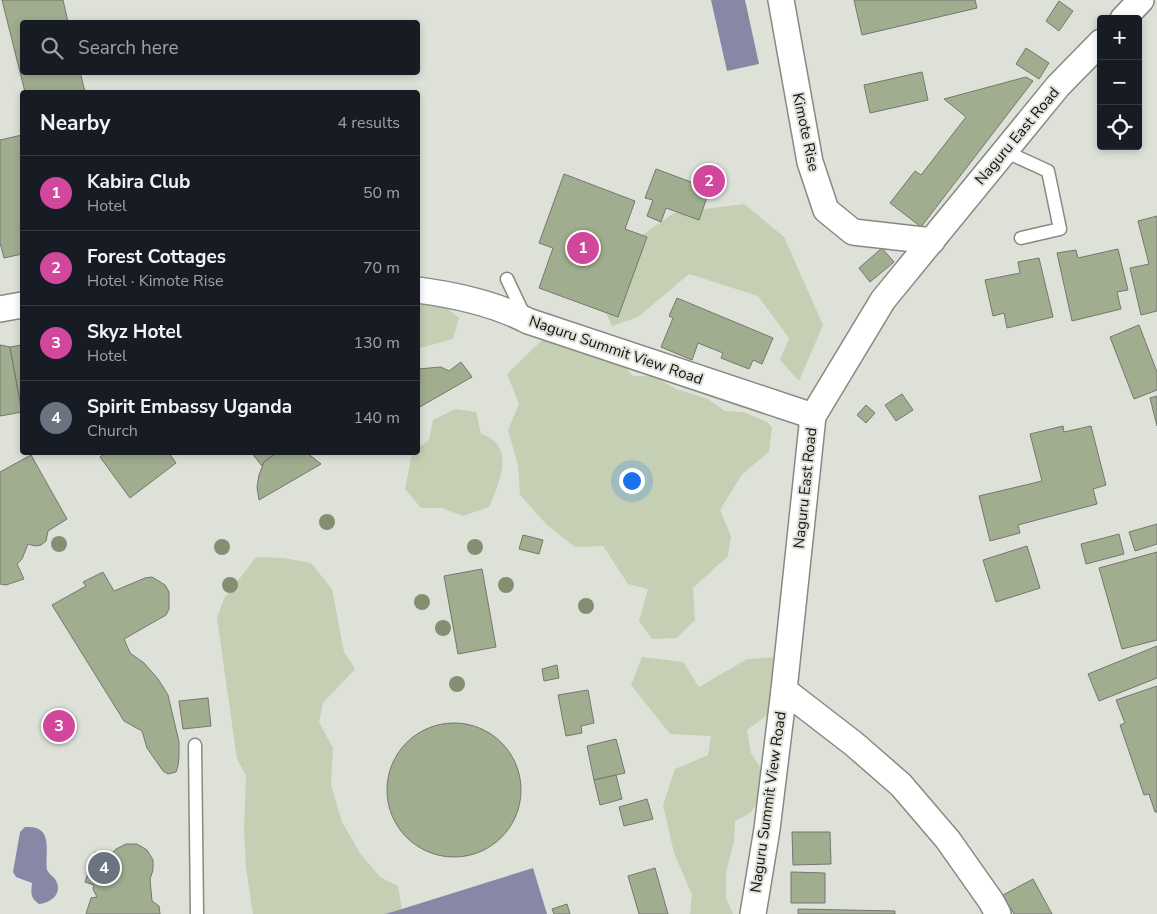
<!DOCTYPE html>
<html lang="en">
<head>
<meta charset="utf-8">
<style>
  :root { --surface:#171b24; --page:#20242c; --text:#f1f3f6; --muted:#9ea1a6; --line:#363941; --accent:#db2777 }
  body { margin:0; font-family:"Nunito Sans",sans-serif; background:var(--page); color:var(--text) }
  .controls { position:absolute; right:15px; top:15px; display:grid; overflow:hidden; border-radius:5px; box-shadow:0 2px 8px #0003 }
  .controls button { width:45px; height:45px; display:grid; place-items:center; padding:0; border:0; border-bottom:1px solid var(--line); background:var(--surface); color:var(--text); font:25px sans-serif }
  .you { position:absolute; left:631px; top:480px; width:18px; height:18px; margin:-12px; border:4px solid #fff; border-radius:50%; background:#1a73e8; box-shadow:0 0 0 8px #1a73e833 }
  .badge { display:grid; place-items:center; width:32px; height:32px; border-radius:50%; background:var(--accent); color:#fff; font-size:16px; font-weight:700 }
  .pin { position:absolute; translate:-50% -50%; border:2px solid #fff; box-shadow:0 1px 5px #0006 }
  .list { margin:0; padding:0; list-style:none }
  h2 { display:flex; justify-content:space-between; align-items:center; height:65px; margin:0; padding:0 20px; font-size:21px }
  h2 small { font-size:16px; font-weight:400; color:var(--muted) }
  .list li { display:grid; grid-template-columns:32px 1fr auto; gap:15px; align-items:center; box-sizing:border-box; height:75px; padding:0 20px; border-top:1px solid var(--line) }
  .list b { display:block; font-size:19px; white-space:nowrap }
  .list p { margin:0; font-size:16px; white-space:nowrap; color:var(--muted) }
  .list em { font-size:16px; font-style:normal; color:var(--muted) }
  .icon { flex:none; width:28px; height:28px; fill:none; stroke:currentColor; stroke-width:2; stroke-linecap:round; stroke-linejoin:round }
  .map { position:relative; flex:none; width:1157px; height:914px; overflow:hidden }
  .search { position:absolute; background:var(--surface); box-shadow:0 2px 8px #0003; left:20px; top:20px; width:400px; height:55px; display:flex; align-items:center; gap:12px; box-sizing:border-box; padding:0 18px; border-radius:5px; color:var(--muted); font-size:19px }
  .panel { position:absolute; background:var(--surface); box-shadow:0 2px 8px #0003; left:20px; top:90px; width:400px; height:365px; border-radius:5px }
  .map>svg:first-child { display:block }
</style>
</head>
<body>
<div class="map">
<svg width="1157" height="914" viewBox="0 0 1157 914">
  <rect width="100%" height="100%" fill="#dde1d8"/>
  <g fill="#c4cfb4">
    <polygon points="744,204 784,237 823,325 799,381 780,360 789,338 758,296 689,274 638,317 612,326 598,295 615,254 674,213"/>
    <polygon points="418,283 459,318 453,339 420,348 418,347"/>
    <polygon points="598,335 633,376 653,376 676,389 708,399 725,411 743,412 767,422 772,427 769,452 742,474 720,510 731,536 728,556 693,588 695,620 677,638 652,639 639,621 648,589 628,584 603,546 575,547 547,525 520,495 518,465 508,430 519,404 507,374 541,341"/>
    <path d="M 455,409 L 476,412 L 481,434 C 517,445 499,483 489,507 L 463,516 L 442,508 L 421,508 L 405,489 L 412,453 L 418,452 L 418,448 L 429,440 L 433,420 Z"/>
    <polygon points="256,557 284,558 311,563 332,589 344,652 355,669 323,703 319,722 333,748 331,785 342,822 360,853 380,877 398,886 402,909 385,914 253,914 246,867 244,830 246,775 237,759 217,618 224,599"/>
    <polygon points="642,657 683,662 699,687 747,659 779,657 774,710 747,730 751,753 765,775 765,793 750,813 735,821 734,842 726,872 726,898 733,914 690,914 692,895 674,853 663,805 675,769 708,755 711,736 670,734 631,685"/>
  </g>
  <g fill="#8888a6">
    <polygon points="711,0 745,0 759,64 727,71"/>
    <path d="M 25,827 C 54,825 45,850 47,870 C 49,874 53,876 55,879 C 64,893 51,903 39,904 C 30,898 31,893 32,883 L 16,877 L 13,872 L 20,832 Z"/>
    <polygon points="533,868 547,914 385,914 402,909"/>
  </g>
  <g fill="#a1ad8f" stroke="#74776f">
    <polygon points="2,0 63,0 68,22 22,22 22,72 80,72 85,92 25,92"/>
    <polygon points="854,0 975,0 977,8 862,35"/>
    <polygon points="1059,1 1073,11 1059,31 1046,21"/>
    <polygon points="1026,48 1049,63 1039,79 1016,64"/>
    <polygon points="922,72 928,100 870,113 864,85"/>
    <polygon points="1026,77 1033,81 921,227 890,203 915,171 921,175 966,117 944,99"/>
    <polygon points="22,135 22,254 4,258 0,243 0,140"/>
    <polygon points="656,169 710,189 699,220 666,208 661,222 647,216 653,200 645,198"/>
    <polygon points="564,174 635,201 625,229 647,237 618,317 539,288 553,248 539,243"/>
    <polygon points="1157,216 1157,311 1141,315 1130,268 1149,264 1138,221"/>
    <polygon points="882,248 894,262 870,282 859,268"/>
    <polygon points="1118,249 1128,290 1117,292 1121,309 1072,321 1057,253 1076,250 1078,258"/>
    <polygon points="1039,258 1053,317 1007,328 1004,313 993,316 985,280 1020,273 1018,262"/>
    <polygon points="677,298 773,338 762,364 753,360 749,369 721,358 723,353 698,343 692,360 661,347 673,318 669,316"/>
    <polygon points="1139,325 1157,372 1157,390 1134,399 1110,337"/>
    <polygon points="0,345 10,347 22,412 0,416"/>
    <polygon points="22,345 22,412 10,347"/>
    <polygon points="461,362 472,377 418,408 418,369 441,367 449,371"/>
    <polygon points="902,394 913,410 896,421 885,405"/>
    <polygon points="1157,396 1157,426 1150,398"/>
    <polygon points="866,405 875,413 866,423 857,415"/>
    <polygon points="1063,426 1064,432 1091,426 1106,485 1093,489 1097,504 1018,525 1020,533 990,541 979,496 1042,481 1030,434"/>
    <polygon points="106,452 168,452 176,463 130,498 100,457"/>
    <polygon points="251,452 284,452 275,454 264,462 262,466"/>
    <polygon points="284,452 306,452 321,464 259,500 257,487 259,475 264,462 275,454"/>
    <polygon points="31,455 67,519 48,531 46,541 41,545 35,546 28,544 22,559 17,564 24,579 6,585 0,584 0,472"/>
    <polygon points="1157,524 1157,544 1135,551 1129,532"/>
    <polygon points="1119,534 1124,554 1086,564 1081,544"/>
    <polygon points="523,535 543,540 539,554 519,549"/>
    <polygon points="1027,546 1040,588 996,602 983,560"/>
    <polygon points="1157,552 1157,640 1122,649 1099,568"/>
    <polygon points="482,569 496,647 458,654 444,576"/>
    <polygon points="103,572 114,591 145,578 152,577 165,585 169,592 169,609 166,615 124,639 130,653 144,663 158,679 168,695 179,742 179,757 178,766 176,772 168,774 163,771 147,748 142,731 124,721 52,605 86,586 83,582"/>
    <polygon points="1157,646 1157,678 1099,701 1088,674"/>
    <polygon points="557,665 559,678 544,681 542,669"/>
    <polygon points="1157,686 1157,812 1155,812 1149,794 1144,795 1120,725 1125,723 1116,700"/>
    <polygon points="588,690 594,723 581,726 582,733 566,736 558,695"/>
    <polygon points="208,698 211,726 183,729 179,701"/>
    <circle cx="454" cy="790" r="67"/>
    <polygon points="616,739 625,773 594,780 587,746"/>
    <polygon points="616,775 622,799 600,805 594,780"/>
    <polygon points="647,799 653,819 624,826 619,807"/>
    <polygon points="792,832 830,832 831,864 793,865"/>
    <polygon points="126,844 137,844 147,850 153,860 153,870 150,879 152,901 159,906 160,914 86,914 91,898 97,897 93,889 94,885 85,882 95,852 110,855 116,849"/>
    <polygon points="655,868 668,914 639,914 628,876"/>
    <polygon points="791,872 825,873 825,903 791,903"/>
    <polygon points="1033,879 1052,914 1014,914 1003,895"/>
    <polygon points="567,904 570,914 554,914 552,909"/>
    <polygon points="798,909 895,911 895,914 798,914"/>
  </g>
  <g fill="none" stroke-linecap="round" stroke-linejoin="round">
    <g stroke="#878a82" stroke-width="15">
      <g id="service">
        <polyline points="1004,151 1048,171 1060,229 1021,238"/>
        <polyline points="507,279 525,317"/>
        <polyline points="195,745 197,914"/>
      </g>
    </g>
    <g stroke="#878a82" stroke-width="28">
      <g id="minor">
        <polyline points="781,0 810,162 826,210 853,232 932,241"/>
        <polyline points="1123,19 1141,0"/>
        <path d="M 418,290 C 455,295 494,303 528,321 L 813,416"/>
        <polyline points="0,309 22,305"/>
        <polyline points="784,690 854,744 901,785 948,840 991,901 998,914"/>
        <polyline points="753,914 767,829 784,690 813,416 883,300 1058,86 1101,42"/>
      </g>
    </g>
    <use href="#service" stroke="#fff" stroke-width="12"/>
    <use href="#minor" stroke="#fff" stroke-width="25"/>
  </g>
  <g fill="#848f71">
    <circle cx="327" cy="522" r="8"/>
    <circle cx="59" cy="544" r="8"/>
    <circle cx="222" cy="547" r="8"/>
    <circle cx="475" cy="547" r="8"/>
    <circle cx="230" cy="585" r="8"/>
    <circle cx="506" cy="585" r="8"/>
    <circle cx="422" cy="602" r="8"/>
    <circle cx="586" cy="606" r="8"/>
    <circle cx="443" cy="628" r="8"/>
    <circle cx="457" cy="684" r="8"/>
  </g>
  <g text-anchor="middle" stroke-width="4" stroke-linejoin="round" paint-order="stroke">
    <g font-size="15" fill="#121310" stroke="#dde1d8">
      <text transform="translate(806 132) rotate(78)" y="5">Kimote Rise</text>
      <text transform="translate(1017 136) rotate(-50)" y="5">Naguru East Road</text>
      <text transform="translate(616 350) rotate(19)" y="5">Naguru Summit View Road</text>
      <text transform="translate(805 488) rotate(-84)" y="5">Naguru East Road</text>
      <text transform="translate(768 802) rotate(-82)" y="5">Naguru Summit View Road</text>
    </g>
  </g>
</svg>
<div class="controls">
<button>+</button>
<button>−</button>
<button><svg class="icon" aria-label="locate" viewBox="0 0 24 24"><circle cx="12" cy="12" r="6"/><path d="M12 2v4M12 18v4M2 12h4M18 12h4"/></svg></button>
</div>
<div class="you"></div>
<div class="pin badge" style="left:583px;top:248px;background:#d1479c">1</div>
<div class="pin badge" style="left:709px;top:181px;background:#d1479c">2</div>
<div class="pin badge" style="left:59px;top:726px;background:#d1479c">3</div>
<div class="pin badge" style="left:104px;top:868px;background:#6b7280">4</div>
<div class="search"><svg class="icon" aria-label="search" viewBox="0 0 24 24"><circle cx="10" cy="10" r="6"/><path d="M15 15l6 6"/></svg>Search here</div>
<section class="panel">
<h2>Nearby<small>4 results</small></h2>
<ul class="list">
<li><span class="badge" style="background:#d1479c">1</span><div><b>Kabira Club</b><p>Hotel</p></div><em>50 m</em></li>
<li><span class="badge" style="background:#d1479c">2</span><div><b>Forest Cottages</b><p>Hotel · Kimote Rise</p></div><em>70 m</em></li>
<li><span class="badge" style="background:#d1479c">3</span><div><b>Skyz Hotel</b><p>Hotel</p></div><em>130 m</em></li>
<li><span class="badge" style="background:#6b7280">4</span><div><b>Spirit Embassy Uganda</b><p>Church</p></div><em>140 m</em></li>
</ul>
</section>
</div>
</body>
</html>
